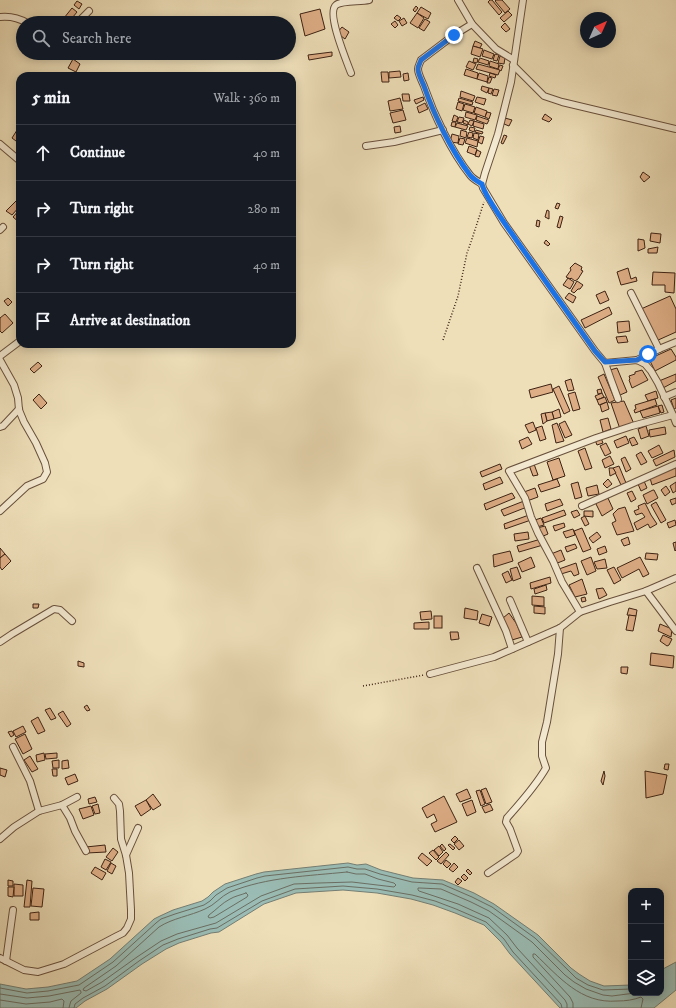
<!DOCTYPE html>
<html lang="en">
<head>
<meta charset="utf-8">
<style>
  :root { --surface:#171b24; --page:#242831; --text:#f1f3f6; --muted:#9ea1a6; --line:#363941 }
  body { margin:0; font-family:"IM FELL DW Pica",serif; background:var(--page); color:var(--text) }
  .controls { position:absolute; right:12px; bottom:12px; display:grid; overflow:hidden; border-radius:8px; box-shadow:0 2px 10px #0003 }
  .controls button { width:36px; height:36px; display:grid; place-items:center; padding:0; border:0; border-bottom:1px solid var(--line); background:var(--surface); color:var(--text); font:20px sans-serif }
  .compass { position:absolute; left:580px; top:12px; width:36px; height:36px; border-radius:50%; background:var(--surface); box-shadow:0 2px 10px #0003; rotate:45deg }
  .stop { position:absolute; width:12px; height:12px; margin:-9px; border:3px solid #1a73e8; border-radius:50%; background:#fff }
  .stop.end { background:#1a73e8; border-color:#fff; box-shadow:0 1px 4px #0008 }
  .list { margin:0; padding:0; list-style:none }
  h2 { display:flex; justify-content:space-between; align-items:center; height:52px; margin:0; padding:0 16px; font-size:17px }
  h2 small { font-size:13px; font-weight:400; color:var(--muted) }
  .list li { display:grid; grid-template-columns:26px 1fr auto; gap:12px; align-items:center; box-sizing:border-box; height:56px; padding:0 16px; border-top:1px solid var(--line) }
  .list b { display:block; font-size:15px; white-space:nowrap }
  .list em { font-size:13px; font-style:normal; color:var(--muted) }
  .icon { flex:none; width:22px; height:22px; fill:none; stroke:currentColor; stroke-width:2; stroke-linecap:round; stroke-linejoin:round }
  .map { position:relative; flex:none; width:676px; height:1008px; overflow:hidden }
  .search { position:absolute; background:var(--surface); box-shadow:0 2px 10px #0003; left:16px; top:16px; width:280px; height:44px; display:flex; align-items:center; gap:10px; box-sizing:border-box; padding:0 14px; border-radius:22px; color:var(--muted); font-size:15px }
  .panel { position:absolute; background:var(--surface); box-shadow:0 2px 10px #0003; left:16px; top:72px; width:280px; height:276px; border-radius:12px }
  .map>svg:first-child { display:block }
</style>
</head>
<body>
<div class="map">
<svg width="676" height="1008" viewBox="0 0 676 1008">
  <rect width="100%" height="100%" fill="#eedfb9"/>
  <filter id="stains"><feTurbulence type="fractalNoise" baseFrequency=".005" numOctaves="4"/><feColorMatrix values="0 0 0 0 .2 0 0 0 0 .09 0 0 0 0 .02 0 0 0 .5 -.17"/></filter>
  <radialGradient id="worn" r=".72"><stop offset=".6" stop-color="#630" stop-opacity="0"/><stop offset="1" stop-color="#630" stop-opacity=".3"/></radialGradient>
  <polygon fill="#9abcb4" stroke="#747e73" points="348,863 357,865 366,864 381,870 413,878 443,880 474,893 494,904 538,935 571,968 579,974 590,981 604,986 631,985 631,993 661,993 661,970 676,962 676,990 654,1008 560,1008 510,954 501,942 484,925 455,913 433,905 411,899 377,893 343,890 296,893 264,904 219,932 211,933 179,943 166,949 142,964 107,989 85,1001 76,1008 0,1008 0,984 26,989 48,987 77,981 110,959 154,919 160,916 173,910 202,901 208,897 213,892 225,884 256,874 264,872"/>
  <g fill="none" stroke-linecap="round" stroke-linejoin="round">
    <g stroke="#6b6e63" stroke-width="1">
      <path d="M 347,872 L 356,874 L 365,874 L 378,879 L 394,883 L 396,885 L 394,887 L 352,882 L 319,883 L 294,884 L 261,896 L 216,923 L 177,934 L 161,941 L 137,957 L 102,982 L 86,991 L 83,990 L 84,988 L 116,966 L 159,927 C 173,918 190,916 205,909 C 215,905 221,896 230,892 C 267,877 308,876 347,872 Z"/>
      <path d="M 246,893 L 248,895 L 247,897 L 214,917 L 210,918 L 208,917 L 209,915 C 216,910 222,903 230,899 C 235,896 241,895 246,893 Z"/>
      <polyline points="0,988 27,993 48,991 79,985 113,962 156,923 161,919 175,914 204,905 210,901 216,895 227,888 257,878 265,876 348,867 357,869 365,869 380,874 412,882 442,884 472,897 492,907 535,938 569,971 576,978 588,985 603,990 631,989"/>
      <polyline points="0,994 27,998 49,996 80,990 81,992 81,993 71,1001 70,1004 69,1008"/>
      <polyline points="0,1000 26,1004 50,1002 62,999 64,1001 63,1008"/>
      <polyline points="74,1008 75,1004 83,998 105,986 139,961 163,945 178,939 210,929 217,928 262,901 295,889 343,886 377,889 412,895 435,901 456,909 486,922 504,939 513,952 561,1004 562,1008"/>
      <polyline points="567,1008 567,1004 565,1000 517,948 507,935 489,918 458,904 419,891 418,890 418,888 420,888 441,889 471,902 489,911 532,942 565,975 574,982 586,989 603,995 612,996 635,993"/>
      <path d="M 573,1008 L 573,1003 L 570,997 L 533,957 L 533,954 L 535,954 C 559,977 581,1004 617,1001 C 626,1001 633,1000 641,997 L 643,999 L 641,1008"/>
    </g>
  </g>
  <g fill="#deae86" stroke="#3c2112">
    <polygon points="490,0 492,0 502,12 499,15 488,2"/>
    <polygon points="496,0 502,0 510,9 505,13 495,1"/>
    <polygon points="77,1 82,4 79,9 74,5"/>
    <polygon points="416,6 418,8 415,12 413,10"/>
    <polygon points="421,7 431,13 428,19 417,13"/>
    <polygon points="72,8 77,12 68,23 60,23"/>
    <polygon points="320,9 325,29 305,36 300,14"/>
    <polygon points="508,11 512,15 504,22 500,18"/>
    <polygon points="417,13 424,18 418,28 410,23"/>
    <polygon points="397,15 401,18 398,21 394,18"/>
    <polygon points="404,18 407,23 402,26 399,21"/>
    <polygon points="425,19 430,22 424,31 419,28"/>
    <polygon points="395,21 398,25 395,28 391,24"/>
    <polygon points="505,23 510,29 506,32 501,27"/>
    <polygon points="342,27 349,32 345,39 337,33"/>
    <polygon points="475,41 482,44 480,48 473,46"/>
    <polygon points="473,46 483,49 480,57 471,54"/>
    <polygon points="484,50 494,54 492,59 482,56"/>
    <polygon points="332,52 332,56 309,60 308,55"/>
    <polygon points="495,54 499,55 497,61 493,60"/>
    <polygon points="500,56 505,58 504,64 498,63"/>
    <polygon points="474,58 478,59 477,63 473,62"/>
    <polygon points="480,58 489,61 488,65 478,62"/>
    <polygon points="73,59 80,64 76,72 68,68"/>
    <polygon points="469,61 476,64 473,70 466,67"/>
    <polygon points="490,61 499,64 498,69 489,66"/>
    <polygon points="478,64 500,70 498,75 476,69"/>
    <polygon points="500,65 503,66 501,71 498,69"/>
    <polygon points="466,69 478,73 477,79 464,75"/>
    <polygon points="400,71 401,77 389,78 389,72"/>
    <polygon points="381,72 388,72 389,82 382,82"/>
    <polygon points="408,73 409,80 404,81 403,74"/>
    <polygon points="479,73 488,76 487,82 477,79"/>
    <polygon points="490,73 496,75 495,78 489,76"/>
    <polygon points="489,77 492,78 490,83 487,83"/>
    <polygon points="482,86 489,88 487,93 481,90"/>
    <polygon points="489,88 493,89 491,94 488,93"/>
    <polygon points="494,89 499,90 497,96 492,95"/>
    <polygon points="461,91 475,96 473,101 460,97"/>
    <polygon points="402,94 409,94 410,101 403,101"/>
    <polygon points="423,97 424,100 416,104 414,100"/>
    <polygon points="477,97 486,99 484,105 475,102"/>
    <polygon points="400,98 403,109 390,111 388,101"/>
    <polygon points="459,98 473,102 472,105 458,101"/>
    <polygon points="458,102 464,104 462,111 456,109"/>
    <polygon points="425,103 428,109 419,113 417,107"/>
    <polygon points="465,104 475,107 473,113 463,110"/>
    <polygon points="476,107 487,111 485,117 474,113"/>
    <polygon points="403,110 406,120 393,123 390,113"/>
    <polygon points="466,112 477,115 475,120 465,117"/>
    <polygon points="487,112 491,113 489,119 485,117"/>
    <polygon points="545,114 552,119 549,122 542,119"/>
    <polygon points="454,115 458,117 456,122 452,121"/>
    <polygon points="477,116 489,120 487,124 476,120"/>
    <polygon points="459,117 464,118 462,123 457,122"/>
    <polygon points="505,118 512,120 509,126 504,124"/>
    <polygon points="464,120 468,122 468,125 463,123"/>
    <polygon points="470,120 474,121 472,126 468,124"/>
    <polygon points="474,121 484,124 483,129 473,126"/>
    <polygon points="452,122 456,122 455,127 451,126"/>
    <polygon points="457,123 468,126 466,130 455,127"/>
    <polygon points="400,126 401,132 395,133 394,127"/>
    <polygon points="19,127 20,127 20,136 16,141 12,138"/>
    <polygon points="470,127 475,128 474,132 469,130"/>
    <polygon points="461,130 467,132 466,138 460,136"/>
    <polygon points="476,130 483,132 482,134 475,132"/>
    <polygon points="469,132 473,133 472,138 467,137"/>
    <polygon points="474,133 479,134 478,140 473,138"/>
    <polygon points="452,134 459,136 458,143 450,142"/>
    <polygon points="504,135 507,136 503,144 501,143"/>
    <polygon points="480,136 484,137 482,144 478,142"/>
    <polygon points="460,138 465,139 463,145 458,144"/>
    <polygon points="467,138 478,141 477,147 465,143"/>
    <polygon points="469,146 477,149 475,155 467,152"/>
    <polygon points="477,150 481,152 479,157 475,156"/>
    <polygon points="643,172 650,177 644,182 640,177"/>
    <polygon points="16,201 20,206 12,215 6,211"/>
    <polygon points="557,203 560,204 558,209 555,208"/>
    <polygon points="20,209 20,223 13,217"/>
    <polygon points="547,210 549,211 549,219 545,217"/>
    <polygon points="560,216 563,217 560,228 557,227"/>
    <polygon points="537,220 540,221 539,227 536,226"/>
    <polygon points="651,233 661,234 660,243 650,241"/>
    <polygon points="638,239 644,240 645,248 638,251"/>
    <polygon points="546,240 550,244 548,246 544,243"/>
    <polygon points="658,247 657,253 648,253 648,249"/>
    <polygon points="575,263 582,267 581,270 583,271 578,279 575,281 571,278 570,279 566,277 571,270 570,268"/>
    <polygon points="628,268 631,279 636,277 637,281 621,285 617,272"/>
    <polygon points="653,272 675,273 674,293 665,292 665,285 652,285"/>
    <polygon points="568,278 574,282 570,289 563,285"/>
    <polygon points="577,281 583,285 580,289 578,289 574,293 571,291"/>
    <polygon points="605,291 609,300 600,304 596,295"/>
    <polygon points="569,293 576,297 573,303 565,298"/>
    <polygon points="670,296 676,309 676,332 656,341 641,309"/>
    <polygon points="8,298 12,302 8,306 4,301"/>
    <polygon points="609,307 612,314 585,328 581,320"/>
    <polygon points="5,314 13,323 2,333 0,331 0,318"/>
    <polygon points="629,321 630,331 618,333 617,322"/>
    <polygon points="626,336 628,342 618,343 616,337"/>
    <polygon points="671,349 676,357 676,360 655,371 649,359"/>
    <polygon points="38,362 42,366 34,373 30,369"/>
    <polygon points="617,368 627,392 620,395 610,370"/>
    <polygon points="642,370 648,380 632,388 629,380 630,379 629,376 635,374 635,372"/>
    <polygon points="604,374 615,400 609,403 598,377"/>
    <polygon points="676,374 676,381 663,388 659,381"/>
    <polygon points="571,379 574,390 568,391 565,381"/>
    <polygon points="551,384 553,392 531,398 529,390"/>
    <polygon points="559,386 570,411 564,414 553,389"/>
    <polygon points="601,389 602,393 598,394 597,390"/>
    <polygon points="656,391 658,398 648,401 645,395"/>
    <polygon points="575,392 580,409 573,411 568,394"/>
    <polygon points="602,393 604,397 597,400 595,396"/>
    <polygon points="39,394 47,403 41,409 33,400"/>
    <polygon points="605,397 607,402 599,405 597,400"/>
    <polygon points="676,398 676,408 674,409 671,400"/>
    <polygon points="655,399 657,405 635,413 634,410 636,409 635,405"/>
    <polygon points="624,401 634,424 620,429 611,403"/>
    <polygon points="607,402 609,409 602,412 600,405"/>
    <polygon points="662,405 664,412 661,413 658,406"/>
    <polygon points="658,406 660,413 643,418 640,411"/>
    <polygon points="559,409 561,417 554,419 552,412"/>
    <polygon points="552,412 554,419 547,421 545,413"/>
    <polygon points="545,413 547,421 543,424 541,414"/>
    <polygon points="608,418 611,429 603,432 600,420"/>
    <polygon points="565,421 572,435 565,438 559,424"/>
    <polygon points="533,422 536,430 529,433 525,425"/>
    <polygon points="557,423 564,441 556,443 552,425"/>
    <polygon points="542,426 546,439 540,441 536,428"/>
    <polygon points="646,426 649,436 641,439 638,429"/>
    <polygon points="665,427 666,434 650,437 649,430"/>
    <polygon points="626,436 629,443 617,448 614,441"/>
    <polygon points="528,437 532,444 522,449 519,441"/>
    <polygon points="634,437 638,444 632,446 629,439"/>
    <polygon points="601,438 603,443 597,445 595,440"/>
    <polygon points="606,443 611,453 605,456 600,446"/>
    <polygon points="659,445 663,453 652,458 648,451"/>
    <polygon points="585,448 592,468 585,470 578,451"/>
    <polygon points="674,450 675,457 656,466 653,460"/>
    <polygon points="641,452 647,462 641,465 636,455"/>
    <polygon points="610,456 614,464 605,468 602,460"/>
    <polygon points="625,457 631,469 626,472 621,459"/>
    <polygon points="559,458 565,476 553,480 547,462"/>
    <polygon points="500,464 502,469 482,477 480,472"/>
    <polygon points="534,464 538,475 533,476 529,465"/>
    <polygon points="619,466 626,483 621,485 613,468"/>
    <polygon points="676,466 676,476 652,485 650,478"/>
    <polygon points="609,468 613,468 616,473 610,476"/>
    <polygon points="500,477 503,483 485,490 483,484"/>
    <polygon points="557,479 560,486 541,492 538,485"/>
    <polygon points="608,479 612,484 607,488 603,484"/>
    <polygon points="644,481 647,488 641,491 638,484"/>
    <polygon points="578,482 582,497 575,499 571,484"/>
    <polygon points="676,482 676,491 673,493 670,486"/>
    <polygon points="597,485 599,494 588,496 586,488"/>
    <polygon points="666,486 670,492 665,496 661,490"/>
    <polygon points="535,488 538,497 527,501 524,492"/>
    <polygon points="653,490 654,490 658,498 647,504 643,495"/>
    <polygon points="632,491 636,499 631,502 627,493"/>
    <polygon points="512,493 515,498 486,510 484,504"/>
    <polygon points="607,496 613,509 602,516 595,502"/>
    <polygon points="676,498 676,503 672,505 670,500"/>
    <polygon points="560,499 563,505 547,511 545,504"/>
    <polygon points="524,501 527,507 504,516 501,510"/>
    <polygon points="656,502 666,520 661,523 651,505"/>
    <polygon points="645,503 651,515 657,524 650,528 648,524 637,530 634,523 645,517 642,513 636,515 634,511 639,509 638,506"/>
    <polygon points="625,507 634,531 617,535 612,523 616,521 613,514 618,509"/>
    <polygon points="564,510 566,515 544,523 542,518"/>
    <polygon points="577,510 580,515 574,518 571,512"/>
    <polygon points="584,511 593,511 593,517 584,516"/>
    <polygon points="529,515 531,520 505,529 504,524"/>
    <polygon points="585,516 589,524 585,526 581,518"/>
    <polygon points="541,518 544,525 537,527 535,520"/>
    <polygon points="675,520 676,525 669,528 667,523"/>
    <polygon points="564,523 565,527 555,531 553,526"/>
    <polygon points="545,526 548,534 541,537 537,528"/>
    <polygon points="582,528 591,549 583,552 574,531"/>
    <polygon points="573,529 575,535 566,538 563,532"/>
    <polygon points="528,532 529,539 515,541 514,534"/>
    <polygon points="597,532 601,537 593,543 589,538"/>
    <polygon points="628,537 630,544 624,546 621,540"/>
    <polygon points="541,539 543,545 519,552 517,546"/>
    <polygon points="676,542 676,550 675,551 673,543"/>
    <polygon points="575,544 577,548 567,552 565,547"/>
    <polygon points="605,546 607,552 599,555 597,549"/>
    <polygon points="0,548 5,554 0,558"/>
    <polygon points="561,550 565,560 555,564 551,554"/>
    <polygon points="510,551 513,561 494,567 493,555"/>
    <polygon points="646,553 658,554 657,560 645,559"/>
    <polygon points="5,554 11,561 2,570 0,567 0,558"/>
    <polygon points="531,557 535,567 522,572 518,563"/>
    <polygon points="591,557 596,571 587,575 581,561"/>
    <polygon points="640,557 649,574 643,577 639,569 622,578 617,568"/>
    <polygon points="605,559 607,568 597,569 594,562"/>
    <polygon points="576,563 579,574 574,576 571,571 561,574 559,569"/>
    <polygon points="517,567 521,578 513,581 510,569"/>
    <polygon points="614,567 621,580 614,584 607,570"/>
    <polygon points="508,571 512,580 506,583 502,574"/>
    <polygon points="550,577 551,583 531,589 530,583"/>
    <polygon points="582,579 587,594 575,597 569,585"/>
    <polygon points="546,585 547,590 535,594 534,589"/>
    <polygon points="603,588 607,595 599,599 596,589"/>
    <polygon points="532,596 544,597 544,606 532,605"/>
    <polygon points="585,597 586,601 582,602 581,598"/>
    <polygon points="33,604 39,604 38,608 33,608"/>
    <polygon points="534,606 545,607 545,614 534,613"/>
    <polygon points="465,608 478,611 477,620 464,618"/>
    <polygon points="629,608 637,610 636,616 627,615"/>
    <polygon points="431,611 432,619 421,620 420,612"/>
    <polygon points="509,613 516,623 522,637 512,640 503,618"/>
    <polygon points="482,614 492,617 489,626 479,623"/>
    <polygon points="629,615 636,616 633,631 626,630"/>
    <rect x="434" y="616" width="8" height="12"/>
    <polygon points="429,622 429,629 414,629 414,623"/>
    <polygon points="660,624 672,629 671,637 658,631"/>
    <polygon points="450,632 458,632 459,639 451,640"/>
    <polygon points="663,635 672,639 669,645 667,646 660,641"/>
    <polygon points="651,653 674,656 673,668 650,665"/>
    <polygon points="78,661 84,663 84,667 78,666"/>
    <polygon points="621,667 628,667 627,674 621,673"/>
    <polygon points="87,705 90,710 87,711 84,707"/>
    <polygon points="50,708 56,718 51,720 45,710"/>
    <polygon points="63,711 71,724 67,727 58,714"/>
    <polygon points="38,717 45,731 38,734 31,721"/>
    <polygon points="23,726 26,732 16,737 13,731"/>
    <polygon points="12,731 14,735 11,737 8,732"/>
    <polygon points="25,734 32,749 23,754 15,739"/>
    <polygon points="44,753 45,760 37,762 36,755"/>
    <polygon points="57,753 57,758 46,759 45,754"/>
    <polygon points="30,756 38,769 32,772 24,760"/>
    <polygon points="59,760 59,768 53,768 52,761"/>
    <polygon points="68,760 69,768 62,769 62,761"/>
    <polygon points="665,764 669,764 668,770 664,769"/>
    <polygon points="0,768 7,770 5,777 0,775"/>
    <polygon points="52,769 57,769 57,776 53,776"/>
    <polygon points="604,771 605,776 603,785 601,781"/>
    <polygon points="645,771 667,775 663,794 646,798"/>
    <polygon points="75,774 78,781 68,785 65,778"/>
    <polygon points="486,788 492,802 486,804 481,790"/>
    <polygon points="467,789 471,798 460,802 456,794"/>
    <polygon points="480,790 485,804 481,806 476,791"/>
    <polygon points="153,794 161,805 153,810 146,800"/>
    <polygon points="444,796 457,822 435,832 431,824 437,821 434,814 427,818 422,808"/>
    <polygon points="95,797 97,802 89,804 88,799"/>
    <polygon points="146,800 151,809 141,816 135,806"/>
    <polygon points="472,800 476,812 467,816 462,804"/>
    <polygon points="98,804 100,813 95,814 92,806"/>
    <polygon points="490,804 493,810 485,813 482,807"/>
    <polygon points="91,806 94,815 83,819 79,809"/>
    <polygon points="455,836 458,839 454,843 451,840"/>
    <polygon points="459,840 464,846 459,850 454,844"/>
    <polygon points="442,844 446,849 444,851 440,846"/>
    <polygon points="450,844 455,848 453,850 448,845"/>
    <polygon points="105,845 106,852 87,853 86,847"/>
    <polygon points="439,846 443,852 439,856 434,850"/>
    <polygon points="113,848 118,852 112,861 106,857"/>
    <polygon points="433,850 439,857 436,860 429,853"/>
    <polygon points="446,852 449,855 441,864 437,861"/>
    <polygon points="422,853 432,861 427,866 418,858"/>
    <polygon points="105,859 111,862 106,870 101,867"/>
    <polygon points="446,860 451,864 447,868 443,864"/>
    <polygon points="111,863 116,866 112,874 107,871"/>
    <polygon points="454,863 458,867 453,872 449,869"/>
    <polygon points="95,867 106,873 102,880 91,873"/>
    <polygon points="468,869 472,873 470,875 466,871"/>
    <polygon points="464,874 468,878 465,881 461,877"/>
    <polygon points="458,878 462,881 458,885 455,882"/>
    <polygon points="8,880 13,881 13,886 8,886"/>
    <polygon points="27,880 32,881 30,907 24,907"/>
    <polygon points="14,884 23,885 23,896 14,896"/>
    <polygon points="8,887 14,887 13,897 8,896"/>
    <polygon points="33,888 44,889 42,907 31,906"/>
    <polygon points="39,912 39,920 30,920 30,913"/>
  </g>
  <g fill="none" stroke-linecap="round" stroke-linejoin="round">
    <g stroke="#68503c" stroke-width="8">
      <g id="street">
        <polyline points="458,0 472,24 496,49 514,60"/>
        <polyline points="523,0 511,82 498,134 485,173 482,184 483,188 504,223 595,351 605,363 637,360 645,364 651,371 658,383 673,415 676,423"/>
        <path d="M 0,17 C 10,16 19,18 27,23"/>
        <polyline points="77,23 89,11"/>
        <path d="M 472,24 L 454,35 L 421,60 C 420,63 418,66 418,69 C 418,74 422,81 424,86 C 434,115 451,151 470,175 C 473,179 477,181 482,184"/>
        <polyline points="93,53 96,55"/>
        <polyline points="513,65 544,96 562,102 676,129"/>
        <path d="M 351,73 C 347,62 326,13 336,5 C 342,0 360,2 369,0"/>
        <polyline points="0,144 20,161"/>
        <polyline points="366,146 394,142 443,130"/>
        <polyline points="0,230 3,227"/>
        <polyline points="631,293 659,349"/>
        <polyline points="0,356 20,341"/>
        <polyline points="0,360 14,385 18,398 19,410 24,422 36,443 45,463 47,472 43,479 27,486 0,511"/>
        <polyline points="637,360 659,349 676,342"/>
        <polyline points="605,363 611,380 618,399"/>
        <polyline points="664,397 676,392"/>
        <polyline points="0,427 3,426 19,409"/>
        <polyline points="582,506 676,464"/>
        <polyline points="477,568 506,631 512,649"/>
        <polyline points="646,591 676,631"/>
        <polyline points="510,600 528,642"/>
        <polyline points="580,612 562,582 553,561 538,533 531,517 525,498 509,471 596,438 632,426 673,415"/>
        <polyline points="0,642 12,634 54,609 60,610 72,621"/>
        <polyline points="430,674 494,657 560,628 580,612 610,602 646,591 676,578"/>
        <polyline points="13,747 30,781 39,811"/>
        <polyline points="62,805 70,818 75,831 86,851"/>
        <polyline points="0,839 14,827 39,811 62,805 77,797"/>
        <polyline points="126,855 138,828"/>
        <path d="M 488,873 L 516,854 L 518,851 L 510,829 L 506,822 L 507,818 C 521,802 535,787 546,768 L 542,756 L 542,742 L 547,722 L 558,654 L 560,628"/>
        <polyline points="0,958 24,970 38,972 64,964 117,936 123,933 127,928 131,919 131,910 129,873 126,855 121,839 120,811 119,804 114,798"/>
        <polyline points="6,961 13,910"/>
      </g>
    </g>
    <g stroke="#3c2112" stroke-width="1.5" stroke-dasharray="1 2" stroke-linecap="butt">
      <polyline points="443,340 458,296 467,253 471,242 484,202"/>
      <polyline points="363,686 424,675"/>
    </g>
    <use href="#street" stroke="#f4ead2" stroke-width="6"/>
  </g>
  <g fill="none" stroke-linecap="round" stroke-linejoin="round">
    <path stroke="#1a73e8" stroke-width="5" d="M 454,35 L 421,60 C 420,63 418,66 418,69 C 418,74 422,81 424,86 C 434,115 451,150 470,175 C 473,179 477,181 482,184 C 484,196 509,229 517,241 C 543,278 569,314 595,351 L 605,362 L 637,360 L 648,354"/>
  </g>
  <rect width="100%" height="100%" filter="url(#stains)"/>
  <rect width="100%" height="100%" fill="url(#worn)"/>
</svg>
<div class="controls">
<button>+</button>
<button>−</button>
<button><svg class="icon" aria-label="layers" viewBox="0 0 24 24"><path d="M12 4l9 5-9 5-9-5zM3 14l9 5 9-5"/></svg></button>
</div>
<svg class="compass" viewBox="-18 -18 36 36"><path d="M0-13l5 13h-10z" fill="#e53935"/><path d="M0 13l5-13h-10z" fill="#9ea1a6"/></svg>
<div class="stop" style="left:648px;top:354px"></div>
<div class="stop end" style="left:454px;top:35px"></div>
<div class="search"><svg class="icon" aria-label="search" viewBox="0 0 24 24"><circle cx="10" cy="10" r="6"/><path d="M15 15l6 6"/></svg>Search here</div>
<section class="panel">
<h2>5 min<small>Walk · 360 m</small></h2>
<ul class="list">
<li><svg class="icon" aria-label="ahead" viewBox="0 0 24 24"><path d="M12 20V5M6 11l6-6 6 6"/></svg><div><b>Continue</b></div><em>40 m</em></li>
<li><svg class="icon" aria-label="right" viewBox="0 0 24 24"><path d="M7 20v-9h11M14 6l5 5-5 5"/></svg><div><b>Turn right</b></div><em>280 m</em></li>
<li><svg class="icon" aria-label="right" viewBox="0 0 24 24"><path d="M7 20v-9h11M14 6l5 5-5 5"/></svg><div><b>Turn right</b></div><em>40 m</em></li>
<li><svg class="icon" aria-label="arrive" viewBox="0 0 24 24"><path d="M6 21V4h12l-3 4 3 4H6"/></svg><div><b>Arrive at destination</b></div></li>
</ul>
</section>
</div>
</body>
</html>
